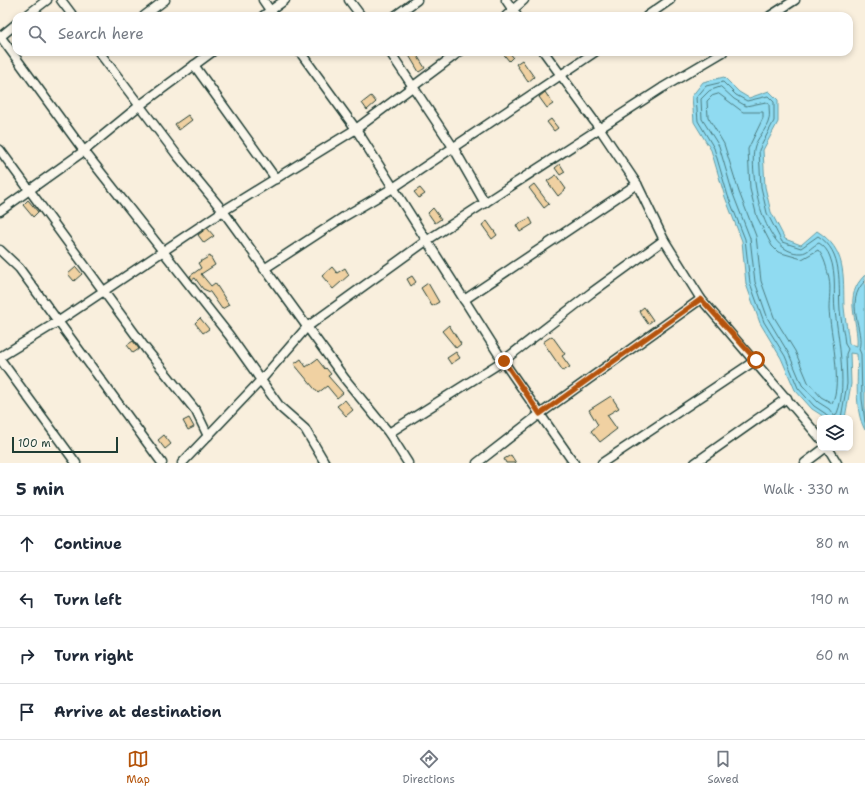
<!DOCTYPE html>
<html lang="en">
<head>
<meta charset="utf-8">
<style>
  :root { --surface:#fff; --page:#f6f6f7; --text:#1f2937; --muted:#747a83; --line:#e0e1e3; --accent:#b45309 }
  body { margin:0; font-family:"Shantell Sans",sans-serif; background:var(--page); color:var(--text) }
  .controls { position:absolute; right:12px; bottom:12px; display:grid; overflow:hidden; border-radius:8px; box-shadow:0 2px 6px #0003 }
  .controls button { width:36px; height:36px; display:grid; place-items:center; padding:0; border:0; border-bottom:1px solid var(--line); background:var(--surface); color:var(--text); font:20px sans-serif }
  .scale { position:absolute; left:12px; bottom:10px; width:106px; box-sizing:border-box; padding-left:4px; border:2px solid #1f3d34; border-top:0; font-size:11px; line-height:14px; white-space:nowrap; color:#1f3d34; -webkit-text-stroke:3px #fbf7ec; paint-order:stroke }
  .stop { position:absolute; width:12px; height:12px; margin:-9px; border:3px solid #b45309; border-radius:50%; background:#fff }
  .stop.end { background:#b45309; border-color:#fff; box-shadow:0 1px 4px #0008 }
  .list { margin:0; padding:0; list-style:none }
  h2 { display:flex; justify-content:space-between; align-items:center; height:52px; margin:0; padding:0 16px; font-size:17px }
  h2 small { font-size:13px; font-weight:400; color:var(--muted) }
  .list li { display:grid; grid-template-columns:26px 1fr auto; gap:12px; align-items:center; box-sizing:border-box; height:56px; padding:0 16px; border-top:1px solid var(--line) }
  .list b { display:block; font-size:15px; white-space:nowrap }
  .list em { font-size:13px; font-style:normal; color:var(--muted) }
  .icon { flex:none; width:22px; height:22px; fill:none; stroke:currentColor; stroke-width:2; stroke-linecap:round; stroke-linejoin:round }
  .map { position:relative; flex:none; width:865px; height:463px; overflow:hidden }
  .search { position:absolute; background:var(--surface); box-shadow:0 2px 6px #0003; left:12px; right:12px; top:12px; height:44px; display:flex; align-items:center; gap:10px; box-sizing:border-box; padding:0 14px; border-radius:12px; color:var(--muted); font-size:15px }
  .sheet { height:276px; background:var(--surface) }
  nav { display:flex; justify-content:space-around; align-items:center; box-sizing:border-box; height:56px; border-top:1px solid var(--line); background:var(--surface); font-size:11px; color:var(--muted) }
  nav a { display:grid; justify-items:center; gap:2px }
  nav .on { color:var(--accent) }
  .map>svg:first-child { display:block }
</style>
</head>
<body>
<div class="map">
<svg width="865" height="463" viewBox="0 0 865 463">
  <rect width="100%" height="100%" fill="#f9efdd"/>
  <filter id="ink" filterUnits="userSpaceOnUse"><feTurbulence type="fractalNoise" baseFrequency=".025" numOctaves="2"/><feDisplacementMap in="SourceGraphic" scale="8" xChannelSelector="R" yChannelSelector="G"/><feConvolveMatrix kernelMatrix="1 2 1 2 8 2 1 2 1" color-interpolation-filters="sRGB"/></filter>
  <g filter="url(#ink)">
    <path fill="#90dbf1" stroke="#639ca5" d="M 724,77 L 739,92 L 749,98 L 769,91 L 778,100 L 778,122 L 763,150 L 765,187 L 771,212 L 785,239 L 801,245 L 817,231 C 847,250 843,275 844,307 C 845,319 848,332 849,344 L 857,346 C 859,319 842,297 865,275 L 865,430 C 853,408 859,378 857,354 L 850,353 L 851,384 L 845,418 L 826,418 L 812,409 L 795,390 L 781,358 L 760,323 L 746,284 L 742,241 L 725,197 L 711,150 L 694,122 L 692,96 L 703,82 Z"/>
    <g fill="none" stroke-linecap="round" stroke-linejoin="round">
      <g stroke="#4c7c80" stroke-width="1">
        <path d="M 721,87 L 734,99 L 746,106 L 766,102 L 769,104 C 769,109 770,115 769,119 C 767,130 756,138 754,149 C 750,177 763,255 801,253 C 808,253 813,245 819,243 C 824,246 828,251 830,257 C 837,275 833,293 835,311 C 838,336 849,395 835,417 L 829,409 L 818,402 L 802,385 L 789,354 L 768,319 L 755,282 L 750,238 L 733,194 L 719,146 L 702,119 L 701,99 L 709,91 Z"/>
        <path d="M 719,94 L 743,112 L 763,112 L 763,118 L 748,149 L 750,189 L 757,217 L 772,246 L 778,252 L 802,259 L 818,250 C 825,258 827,269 829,279 C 831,288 829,299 829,309 C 830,332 843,383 832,403 L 821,397 L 808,382 L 795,351 L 774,317 L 761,281 L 756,236 L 739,192 L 724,144 L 708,117 L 707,101 L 712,96 Z"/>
        <path d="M 865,281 C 843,302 865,330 859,349 L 861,354 L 862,399 L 865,422"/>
        <path d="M 828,418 L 826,414 L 814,406 L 798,388 L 785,356 L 764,322 L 750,283 L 745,239 L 728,196 L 714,148 L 698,121 L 696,98 L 706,86 L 723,82 L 736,95 L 747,101 L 768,96 L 774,102 L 774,121 L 759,150 L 761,187 L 767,213 L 782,242 L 801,248 L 818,236 C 844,252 838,284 840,310 C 841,321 844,333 845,344 L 848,349 L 846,354 L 847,384 L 841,418"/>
      </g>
    </g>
    <g fill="#f0d1a2" stroke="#1f3d34">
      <polygon points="407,52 415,52 425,68 419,72"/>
      <polygon points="502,52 509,52 513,57 509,61"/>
      <polygon points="522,60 534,77 528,82 516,64"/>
      <polygon points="545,92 553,104 547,108 539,97"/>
      <polygon points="371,96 376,102 367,110 362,103"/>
      <polygon points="188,115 192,120 179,130 175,124"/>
      <polygon points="551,119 558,128 554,131 547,122"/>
      <polygon points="560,164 565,172 560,175 555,168"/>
      <polygon points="556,175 566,189 558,196 547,181"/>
      <polygon points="534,184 549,204 544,208 529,188"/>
      <polygon points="420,188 425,194 419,198 414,192"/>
      <polygon points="28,200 38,212 33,217 23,205"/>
      <polygon points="433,208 441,219 435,223 428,213"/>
      <polygon points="530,218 533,224 520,232 516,225"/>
      <polygon points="487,221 497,235 492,239 482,225"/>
      <polygon points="207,228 214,236 204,243 198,235"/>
      <polygon points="210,256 215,265 201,274 211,286 215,283 219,289 229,305 222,309 210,292 203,289 195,278 192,280 190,276 201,268 198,263"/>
      <polygon points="76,267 82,274 74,281 68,274"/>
      <polygon points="332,267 337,273 345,268 349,275 333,289 322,276"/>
      <polygon points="412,276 416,282 411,286 407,279"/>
      <polygon points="428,283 439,302 432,306 421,288"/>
      <polygon points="644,307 653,320 648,324 639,311"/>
      <polygon points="200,318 209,329 203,333 195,323"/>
      <polygon points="449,325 461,344 456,348 442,331"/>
      <polygon points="552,336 565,354 562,356 570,367 563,371 543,342"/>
      <polygon points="133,341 139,349 133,353 127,345"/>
      <polygon points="456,352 460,358 451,364 447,358"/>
      <polygon points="301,359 306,367 317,359 325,369 326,368 331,374 328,376 343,393 337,398 327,386 318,393 294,364"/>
      <polygon points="611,396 619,408 607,415 617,429 600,442 591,431 598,425 589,410"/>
      <polygon points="345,400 353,410 346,416 337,406"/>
      <polygon points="189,418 194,427 188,430 183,421"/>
      <polygon points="164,435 171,444 165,449 158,440"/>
      <polygon points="511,455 516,463 506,463 504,459"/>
    </g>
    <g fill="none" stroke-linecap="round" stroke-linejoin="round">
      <g stroke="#1f3d34" stroke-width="11">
        <g id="minor">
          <polyline points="61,0 73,16"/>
          <polyline points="263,0 274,16"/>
          <polyline points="349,0 361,16"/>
          <polyline points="506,0 517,16"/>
          <polyline points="26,16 47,0"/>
          <polyline points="144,16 165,0"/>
          <polyline points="263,16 285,0"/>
          <polyline points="395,16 417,0"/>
          <polyline points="506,16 524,0"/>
          <polyline points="647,16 670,0"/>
          <polyline points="770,16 795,0"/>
          <polyline points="0,36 84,151 229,335 280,407 305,429 325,463"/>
          <polyline points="0,37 16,24"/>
          <polyline points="99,52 177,155 223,211 345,379 389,433 408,463"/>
          <polyline points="300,52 356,129 503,361 574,463"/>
          <polyline points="390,52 453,147 485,203"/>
          <polyline points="544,52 600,129 637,184 664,240 701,299 820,438"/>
          <polyline points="194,65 276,179"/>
          <polyline points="0,150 146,349 196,411 208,436"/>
          <polyline points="0,211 84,151 139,106 212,52"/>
          <polyline points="0,250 19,268 162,463"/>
          <polyline points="264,269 345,216 393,188 595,52"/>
          <polyline points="464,300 637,184"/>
          <polyline points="0,357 59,321 223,211 356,129 459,52"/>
          <polyline points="0,359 76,463"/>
          <polyline points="389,433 503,361 591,293 664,240"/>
          <polyline points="828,448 837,463"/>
          <polyline points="182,463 262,379 307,327 426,241 662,88 723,52"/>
          <polyline points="477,463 540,414 701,299"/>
          <polyline points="602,463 756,360"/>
          <polyline points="695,463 787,398"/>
          <polyline points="805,463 825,448"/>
        </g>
      </g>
      <use href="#minor" stroke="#fbf7ec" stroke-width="8"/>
    </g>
  </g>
  <g fill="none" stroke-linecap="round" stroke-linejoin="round" filter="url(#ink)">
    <polyline stroke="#b45309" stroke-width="5" points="504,361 540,414 701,299 756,360"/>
  </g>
</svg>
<div class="controls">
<button><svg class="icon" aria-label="layers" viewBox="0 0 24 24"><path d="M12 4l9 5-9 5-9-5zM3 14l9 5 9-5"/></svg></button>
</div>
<div class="scale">100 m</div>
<div class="stop" style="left:756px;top:360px"></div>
<div class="stop end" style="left:504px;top:361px"></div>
<div class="search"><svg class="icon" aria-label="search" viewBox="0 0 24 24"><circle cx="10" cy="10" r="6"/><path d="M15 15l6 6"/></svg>Search here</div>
</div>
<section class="sheet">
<h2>5 min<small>Walk · 330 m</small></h2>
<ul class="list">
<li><svg class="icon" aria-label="ahead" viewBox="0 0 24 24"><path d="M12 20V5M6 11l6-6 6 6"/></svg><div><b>Continue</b></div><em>80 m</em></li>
<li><svg class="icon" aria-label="left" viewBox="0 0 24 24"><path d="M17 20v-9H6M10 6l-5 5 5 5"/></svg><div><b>Turn left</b></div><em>190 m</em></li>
<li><svg class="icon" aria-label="right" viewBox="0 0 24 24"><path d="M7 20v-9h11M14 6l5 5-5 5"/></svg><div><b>Turn right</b></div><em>60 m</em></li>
<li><svg class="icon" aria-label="arrive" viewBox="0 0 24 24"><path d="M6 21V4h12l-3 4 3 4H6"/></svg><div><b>Arrive at destination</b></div></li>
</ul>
</section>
<nav>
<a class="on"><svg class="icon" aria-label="map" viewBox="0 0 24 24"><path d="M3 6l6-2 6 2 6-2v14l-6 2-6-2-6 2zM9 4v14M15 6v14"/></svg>Map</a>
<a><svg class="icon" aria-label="directions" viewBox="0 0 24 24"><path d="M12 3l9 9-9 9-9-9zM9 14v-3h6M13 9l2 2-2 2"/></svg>Directions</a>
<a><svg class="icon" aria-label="saved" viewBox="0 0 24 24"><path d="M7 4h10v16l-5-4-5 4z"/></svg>Saved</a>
</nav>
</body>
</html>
